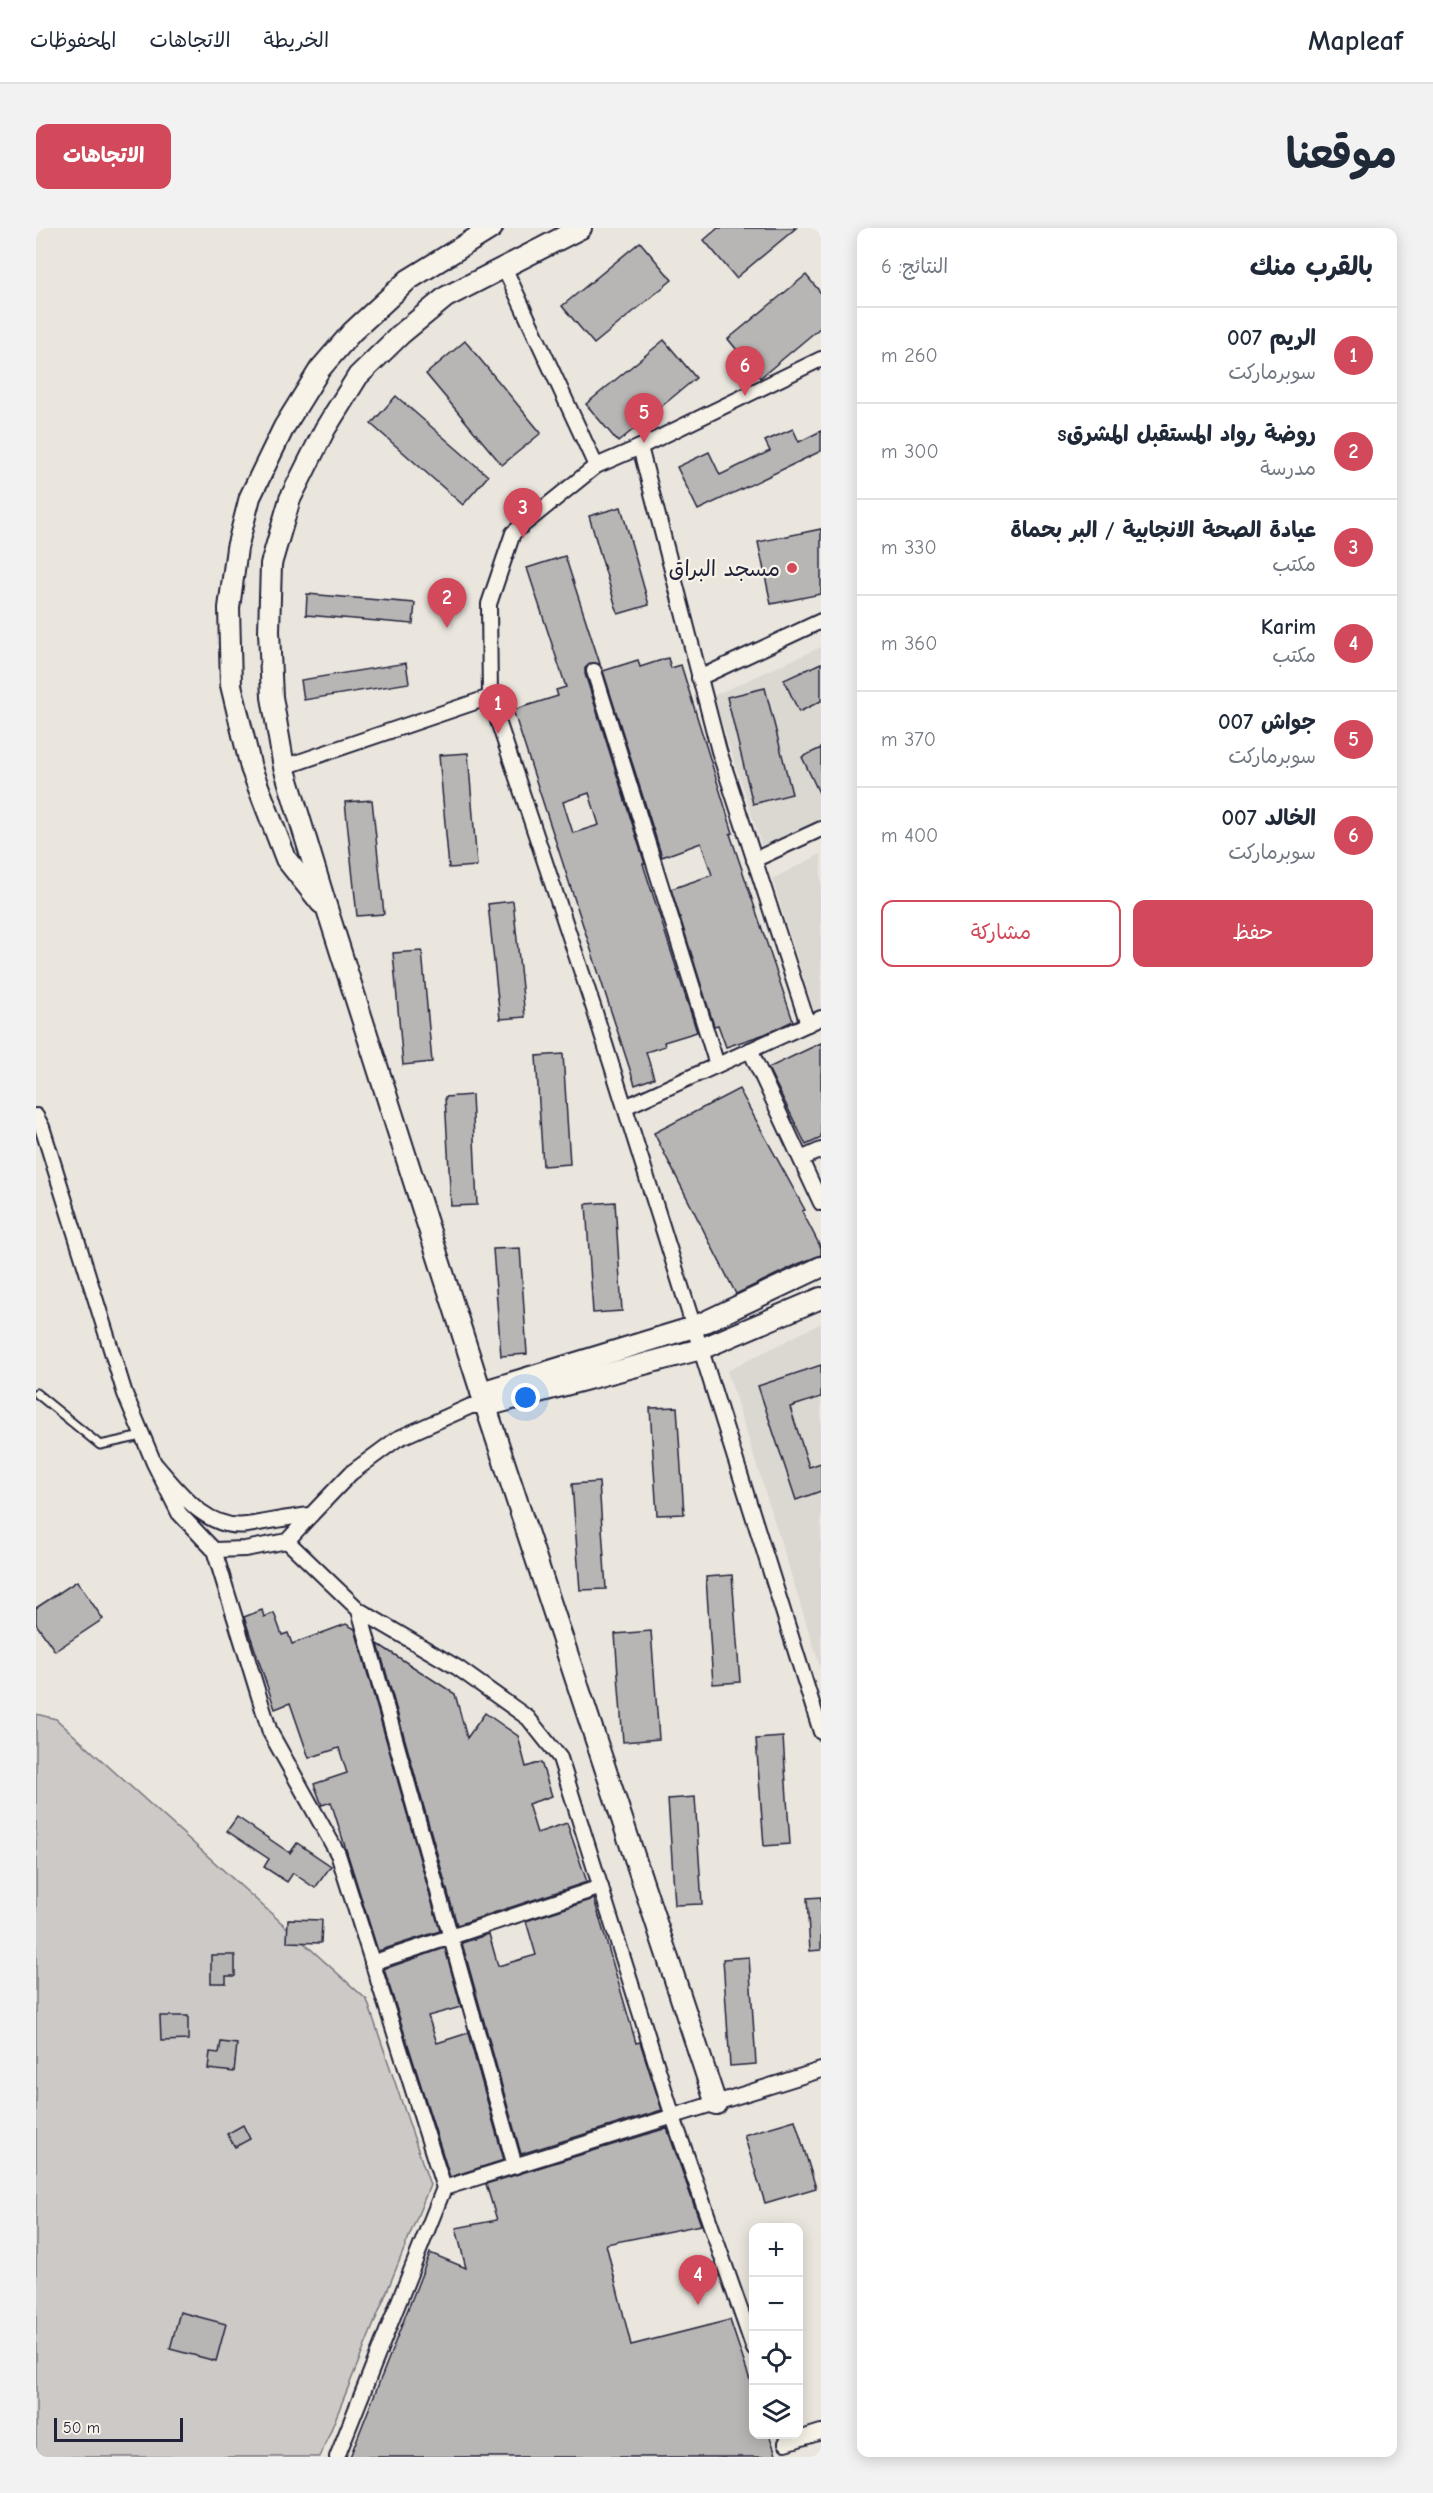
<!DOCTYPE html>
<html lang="ar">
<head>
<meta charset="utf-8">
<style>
  :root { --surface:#fff; --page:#f2f2f3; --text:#1f2937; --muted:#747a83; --line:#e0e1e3; --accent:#d1495b }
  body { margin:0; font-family:"Comic Neue","Playpen Sans Arabic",sans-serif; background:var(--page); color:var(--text); direction:rtl }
  .controls { position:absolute; right:18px; bottom:18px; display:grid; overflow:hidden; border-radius:12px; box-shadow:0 3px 15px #0003 }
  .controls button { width:54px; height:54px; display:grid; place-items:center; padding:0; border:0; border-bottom:2px solid var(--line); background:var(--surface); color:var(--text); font:30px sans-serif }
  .scale { position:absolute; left:18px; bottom:15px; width:129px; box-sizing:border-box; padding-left:6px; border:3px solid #22223b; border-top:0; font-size:16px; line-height:21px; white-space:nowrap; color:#22223b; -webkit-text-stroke:4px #f7f3e8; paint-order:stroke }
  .you { position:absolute; left:490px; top:1170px; width:21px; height:21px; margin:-15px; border:4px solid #fff; border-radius:50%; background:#1a73e8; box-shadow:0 0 0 9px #1a73e833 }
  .badge { display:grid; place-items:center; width:39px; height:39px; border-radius:50%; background:var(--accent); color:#fff; font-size:20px; font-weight:700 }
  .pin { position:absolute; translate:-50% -50px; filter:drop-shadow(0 2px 3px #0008) }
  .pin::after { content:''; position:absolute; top:32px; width:21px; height:18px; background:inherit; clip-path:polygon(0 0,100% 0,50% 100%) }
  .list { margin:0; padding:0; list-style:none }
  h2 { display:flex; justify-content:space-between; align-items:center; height:78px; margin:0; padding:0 24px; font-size:26px }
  h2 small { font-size:20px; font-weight:400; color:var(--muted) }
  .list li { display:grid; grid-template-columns:39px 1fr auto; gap:18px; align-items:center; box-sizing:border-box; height:96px; padding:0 24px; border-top:2px solid var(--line) }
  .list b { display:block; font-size:22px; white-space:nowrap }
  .list p { margin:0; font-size:20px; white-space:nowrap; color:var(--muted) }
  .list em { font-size:20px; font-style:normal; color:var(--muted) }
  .actions { display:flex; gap:12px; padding:18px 24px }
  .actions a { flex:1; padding:14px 0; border:2px solid var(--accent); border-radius:12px; text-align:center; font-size:21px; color:var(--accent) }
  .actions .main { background:var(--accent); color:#fff }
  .icon { flex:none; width:33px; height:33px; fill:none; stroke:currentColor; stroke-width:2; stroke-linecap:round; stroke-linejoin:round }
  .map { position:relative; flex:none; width:785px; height:2229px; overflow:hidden; direction:ltr; border-radius:12px }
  header { display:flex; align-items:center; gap:36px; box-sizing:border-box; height:84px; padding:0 30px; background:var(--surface); border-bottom:2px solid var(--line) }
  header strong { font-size:28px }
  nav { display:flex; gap:33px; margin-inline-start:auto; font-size:21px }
  .intro { display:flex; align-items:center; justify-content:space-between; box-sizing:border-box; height:144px; padding:0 36px }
  h1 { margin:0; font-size:42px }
  .button { padding:15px 27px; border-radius:12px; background:var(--accent); color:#fff; font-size:21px; font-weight:700 }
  main { display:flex; gap:36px; padding:0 36px }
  aside { flex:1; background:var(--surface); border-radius:12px; box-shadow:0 3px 15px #0003 }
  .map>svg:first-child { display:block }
</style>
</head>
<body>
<header>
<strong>Mapleaf</strong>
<nav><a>الخريطة</a><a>الاتجاهات</a><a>المحفوظات</a></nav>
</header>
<div class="intro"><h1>موقعنا</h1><a class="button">الاتجاهات</a></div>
<main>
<aside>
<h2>بالقرب منك<small>النتائج: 6</small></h2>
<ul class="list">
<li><span class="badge">1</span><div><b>الريم 007</b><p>سوبرماركت</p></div><em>260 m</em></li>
<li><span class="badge">2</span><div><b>روضة رواد المستقبل المشرقs</b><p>مدرسة</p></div><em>300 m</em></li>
<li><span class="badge">3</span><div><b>عيادة الصحة الانجابية / البر بحماة</b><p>مكتب</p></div><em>330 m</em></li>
<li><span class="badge">4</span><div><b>Karim</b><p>مكتب</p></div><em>360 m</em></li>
<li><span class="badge">5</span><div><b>جواش 007</b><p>سوبرماركت</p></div><em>370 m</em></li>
<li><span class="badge">6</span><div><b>الخالد 007</b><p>سوبرماركت</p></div><em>400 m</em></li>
</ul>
<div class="actions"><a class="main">حفظ</a><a>مشاركة</a></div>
</aside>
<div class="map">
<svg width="785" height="2229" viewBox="0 0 785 2229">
  <rect width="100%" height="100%" fill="#eae6de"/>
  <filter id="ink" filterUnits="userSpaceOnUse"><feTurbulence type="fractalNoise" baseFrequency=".0167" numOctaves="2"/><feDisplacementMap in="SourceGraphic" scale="12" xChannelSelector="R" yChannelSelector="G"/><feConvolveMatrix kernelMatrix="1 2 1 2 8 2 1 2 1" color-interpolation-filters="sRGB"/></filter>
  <g filter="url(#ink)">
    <g fill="#dbd8d2">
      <polygon points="785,419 785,592 726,619 677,468"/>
      <polygon points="785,626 785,780 778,783 736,651"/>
      <polygon points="785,1095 785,1442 691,1143"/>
    </g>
    <polygon fill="#cdc9c6" stroke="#787680" stroke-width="1.5" points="0,1486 20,1491 331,1772 394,1957 284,2229 0,2229"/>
    <g fill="#b8b6b5" stroke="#22223b" stroke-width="1.5" fill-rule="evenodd">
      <polygon points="682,0 760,0 700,50 668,12"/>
      <polygon points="604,14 636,52 558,116 526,78"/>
      <polygon points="770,47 785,65 785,99 724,150 692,111"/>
      <polygon points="628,112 660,150 582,214 550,176"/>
      <polygon points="429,113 505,205 466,237 390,146"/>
      <polygon points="360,168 452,248 427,277 335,196"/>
      <polygon points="757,201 763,214 785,203 785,223 662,282 641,239 673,224 684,247 734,223 729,213"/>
      <polygon points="585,279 613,377 582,386 553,288"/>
      <polygon points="785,301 785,366 735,376 722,314"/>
      <path d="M 529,328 L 564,436 L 555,435 L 549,440 L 549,446 L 609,636 L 607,636 L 661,804 L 628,814 L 629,818 L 610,824 L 618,850 L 599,857 L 477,482 L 522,468 L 520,462 L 530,459 L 491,340 ZM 553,565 L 563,597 L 537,605 L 527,574 Z"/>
      <polygon points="271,366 379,375 377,396 270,387"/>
      <polygon points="632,430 635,440 645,437 697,605 694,606 757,793 729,806 690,819 682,797 678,798 635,661 676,647 665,615 626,629 567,443 602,432 604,439"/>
      <polygon points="370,435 373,455 268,472 265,452"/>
      <polygon points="785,435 785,473 763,484 748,452"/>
      <polygon points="729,460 756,566 717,576 691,469"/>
      <polygon points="785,520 785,569 766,529"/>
      <polygon points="432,525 441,638 413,640 403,527"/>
      <polygon points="336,572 348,686 321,688 309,574"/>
      <polygon points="477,673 489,789 464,791 452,676"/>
      <polygon points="386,723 396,834 367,837 357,725"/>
      <polygon points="785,815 785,910 770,917 732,840"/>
      <polygon points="527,826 534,936 507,938 500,828"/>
      <polygon points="703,861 769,982 766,983 785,1020 785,1027 762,1036 700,1066 618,905"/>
      <polygon points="436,867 441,977 415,978 409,869"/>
      <polygon points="579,974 586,1083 557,1085 550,976"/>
      <polygon points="484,1020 491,1126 465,1128 457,1021"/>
      <polygon points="785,1137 785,1169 754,1179 773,1239 785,1235 785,1263 760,1272 722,1158"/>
      <polygon points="641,1179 648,1286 621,1287 614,1180"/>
      <polygon points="563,1254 570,1361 544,1362 536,1256"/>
      <polygon points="696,1347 704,1454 677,1456 670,1349"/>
      <polygon points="41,1353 67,1391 19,1423 0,1396 0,1380"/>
      <polygon points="226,1382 228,1389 238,1385 246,1407 252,1405 256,1416 310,1396 319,1401 404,1703 342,1723 295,1574 286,1577 278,1556 311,1545 303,1520 273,1530 254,1475 239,1481 208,1389"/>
      <polygon points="615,1403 623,1511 587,1514 579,1406"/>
      <polygon points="342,1416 419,1466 431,1510 449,1485 482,1508 490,1539 505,1534 516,1568 492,1576 501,1605 531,1595 551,1654 421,1697"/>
      <polygon points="747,1509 754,1616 728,1618 720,1511"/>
      <polygon points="659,1569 666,1676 639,1677 632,1571"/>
      <polygon points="201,1589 254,1625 261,1615 295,1638 279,1660 257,1645 251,1654 228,1639 233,1631 191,1603"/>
      <polygon points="785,1669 785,1722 774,1723 771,1670"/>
      <polygon points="558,1671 600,1815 604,1814 626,1882 485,1926 426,1715 453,1706 462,1738 500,1727 490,1693"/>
      <polygon points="252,1691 286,1692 285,1715 251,1714"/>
      <polygon points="409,1720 425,1779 392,1788 401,1815 432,1805 468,1932 414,1949 348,1741"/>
      <polygon points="175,1727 199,1727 199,1748 190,1748 190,1755 175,1755"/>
      <polygon points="713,1729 720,1836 694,1838 687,1731"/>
      <polygon points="124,1788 152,1788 152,1812 125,1813"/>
      <polygon points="185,1814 201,1816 198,1844 172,1841 174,1824 183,1825"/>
      <polygon points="759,1892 780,1960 729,1975 708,1907"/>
      <polygon points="207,1897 214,1911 199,1919 191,1906"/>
      <polygon points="631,1900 665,1997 570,2016 595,2117 694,2092 717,2161 717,2206 733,2206 741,2229 314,2229 394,2025 430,2040 420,2000 461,1992 450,1956"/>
      <polygon points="144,2084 190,2096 180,2133 134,2121"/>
    </g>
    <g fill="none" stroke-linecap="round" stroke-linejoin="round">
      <g stroke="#22223b" stroke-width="11">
        <polyline id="service" points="0,1165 64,1217 106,1208"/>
      </g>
      <g stroke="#22223b" stroke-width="18">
        <g id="minor">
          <polyline points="468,39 560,238"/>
          <polyline points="785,131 604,219 560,238 477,305 453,376 454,469 557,778 785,1504"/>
          <polyline points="604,219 683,523 772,796"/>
          <polyline points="558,443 681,837"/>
          <polyline points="663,450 785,393"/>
          <polyline points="248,539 454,469"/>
          <polyline points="718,632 785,601"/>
          <polyline points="714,822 785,975"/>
          <polyline points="589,879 785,790"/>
          <path d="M 0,888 L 6,899 L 89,1166 L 118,1235 L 143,1285 L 178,1322 L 209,1321 L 251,1313 L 275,1287 C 253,1289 232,1294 211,1297 C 170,1303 142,1262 118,1235"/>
          <polyline points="765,931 785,922"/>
          <polyline points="275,1287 315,1245 361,1211 435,1178 450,1178"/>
          <polyline points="251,1313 323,1382 422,1440 492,1490 524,1530 637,1889 718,2121"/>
          <polyline points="178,1322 234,1504 302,1626 408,1960 301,2229"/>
          <polyline points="323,1382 479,1938"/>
          <polyline points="336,1735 565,1659"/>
          <polyline points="408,1960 785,1842"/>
          <polyline points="750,2215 785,2204"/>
        </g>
      </g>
      <g stroke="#22223b" stroke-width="24">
        <g id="secondary">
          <polyline points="545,0 410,69 365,106 322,148 289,201 254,271 235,336 233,403 236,469 248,539 292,684 445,1164 680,1876"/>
          <polyline points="285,675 250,631 215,540 195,457 193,380 201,320 214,269 248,199 284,141 316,104 372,52 456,0"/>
          <polyline points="445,1164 658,1099 785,1039"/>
          <polyline points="450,1178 665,1121 785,1070"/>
        </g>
      </g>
      <use href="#service" stroke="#f7f3e8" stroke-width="7"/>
      <use href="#minor" stroke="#f7f3e8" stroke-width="14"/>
      <use href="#secondary" stroke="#f7f3e8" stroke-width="20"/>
    </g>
  </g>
  <circle fill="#d1495b" stroke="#f7f3e8" stroke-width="2" cx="756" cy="340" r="6"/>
  <g text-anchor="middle" stroke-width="4.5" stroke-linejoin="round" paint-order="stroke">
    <g font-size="22" fill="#22223b" stroke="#f7f3e8" text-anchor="end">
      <text x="744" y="348">مسجد البراق</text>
    </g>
  </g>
</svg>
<div class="controls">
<button>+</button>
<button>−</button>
<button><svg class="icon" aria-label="locate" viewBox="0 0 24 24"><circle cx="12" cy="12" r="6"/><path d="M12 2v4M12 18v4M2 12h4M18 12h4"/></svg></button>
<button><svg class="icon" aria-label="layers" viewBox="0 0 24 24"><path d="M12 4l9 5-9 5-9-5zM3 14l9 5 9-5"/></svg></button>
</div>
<div class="scale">50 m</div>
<div class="you"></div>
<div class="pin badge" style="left:462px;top:506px">1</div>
<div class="pin badge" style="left:411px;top:400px">2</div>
<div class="pin badge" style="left:487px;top:310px">3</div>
<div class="pin badge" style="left:662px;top:2077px">4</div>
<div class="pin badge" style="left:608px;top:215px">5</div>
<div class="pin badge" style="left:709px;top:168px">6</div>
</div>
</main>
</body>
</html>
